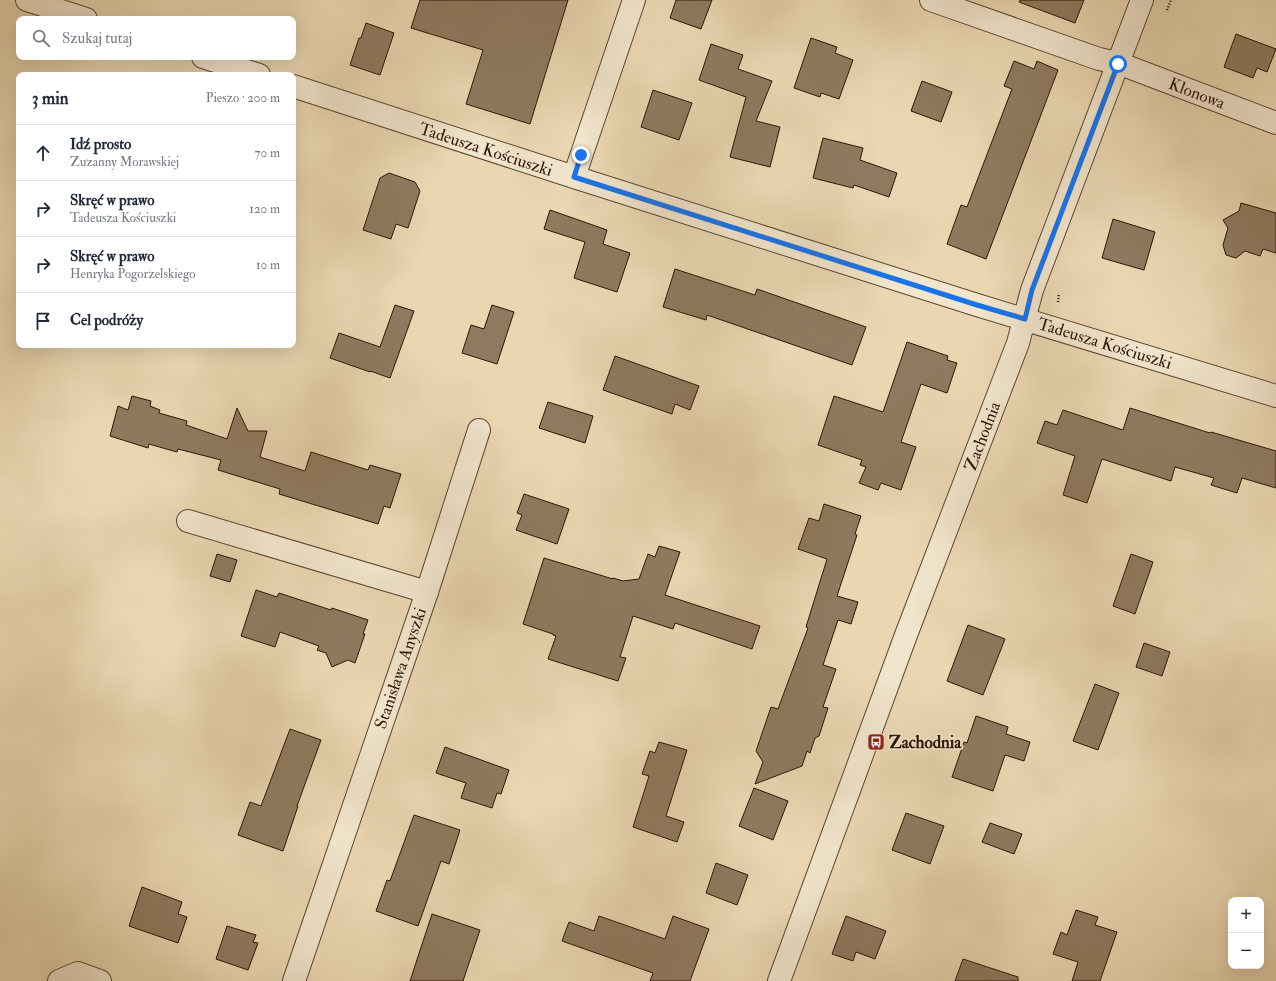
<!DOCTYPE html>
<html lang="pl">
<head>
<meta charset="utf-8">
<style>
  :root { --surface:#fff; --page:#f2f2f3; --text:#1f2937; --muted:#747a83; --line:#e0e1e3 }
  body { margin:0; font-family:"IM FELL Double Pica",serif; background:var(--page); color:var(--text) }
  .controls { position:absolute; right:12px; bottom:12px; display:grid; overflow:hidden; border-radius:8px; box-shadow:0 4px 16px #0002 }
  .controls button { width:36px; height:36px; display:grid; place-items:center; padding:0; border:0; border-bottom:1px solid var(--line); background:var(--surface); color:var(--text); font:20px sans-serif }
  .stop { position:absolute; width:12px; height:12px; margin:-9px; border:3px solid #1a73e8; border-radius:50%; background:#fff }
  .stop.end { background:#1a73e8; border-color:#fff; box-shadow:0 1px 4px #0008 }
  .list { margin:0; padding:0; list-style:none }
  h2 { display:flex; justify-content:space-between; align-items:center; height:52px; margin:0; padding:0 16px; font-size:17px }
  h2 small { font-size:13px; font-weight:400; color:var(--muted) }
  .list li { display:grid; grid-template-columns:26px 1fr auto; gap:12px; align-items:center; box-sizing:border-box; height:56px; padding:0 16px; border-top:1px solid var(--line) }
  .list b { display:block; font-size:15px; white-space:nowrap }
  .list p { margin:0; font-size:13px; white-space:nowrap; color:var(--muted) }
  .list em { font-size:13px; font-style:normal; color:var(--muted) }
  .icon { flex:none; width:22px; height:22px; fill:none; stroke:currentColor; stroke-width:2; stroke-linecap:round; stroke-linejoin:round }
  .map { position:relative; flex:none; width:1276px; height:981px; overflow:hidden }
  .search { position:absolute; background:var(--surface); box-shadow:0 4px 16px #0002; left:16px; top:16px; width:280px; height:44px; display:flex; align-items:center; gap:10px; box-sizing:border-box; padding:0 14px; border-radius:8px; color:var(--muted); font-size:15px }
  .panel { position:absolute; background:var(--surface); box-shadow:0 4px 16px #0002; left:16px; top:72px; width:280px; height:276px; border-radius:8px }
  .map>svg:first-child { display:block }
</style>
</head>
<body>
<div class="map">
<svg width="1276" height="981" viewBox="0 0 1276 981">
  <rect width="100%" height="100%" fill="#ead7b2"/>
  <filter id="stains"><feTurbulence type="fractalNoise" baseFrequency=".005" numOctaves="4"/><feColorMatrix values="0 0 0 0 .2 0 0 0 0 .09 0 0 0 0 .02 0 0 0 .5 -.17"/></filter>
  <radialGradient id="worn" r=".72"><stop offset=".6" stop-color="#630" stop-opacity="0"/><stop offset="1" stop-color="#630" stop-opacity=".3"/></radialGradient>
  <g fill="#8f7a5f" stroke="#2d1505">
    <polygon points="420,0 568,0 530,124 466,104 483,50 411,28"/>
    <polygon points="676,0 712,0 701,29 670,18"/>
    <polygon points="1020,0 1084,0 1075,23 1019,2"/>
    <polygon points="366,23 394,33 380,75 350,65 359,38 361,38"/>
    <polygon points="1236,34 1276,49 1267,72 1257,68 1253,78 1224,67"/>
    <polygon points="811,38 837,47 835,53 853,60 839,99 821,93 820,97 794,88"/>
    <polygon points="711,44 743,55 738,69 772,81 756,121 780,127 770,167 730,157 746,97 699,80"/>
    <polygon points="1014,61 1034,69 1037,61 1058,70 986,259 947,244 961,205 967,207 1007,102 1012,89 1004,86"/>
    <polygon points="922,81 952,92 941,122 911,111"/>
    <polygon points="653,90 692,103 679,140 641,127"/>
    <polygon points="823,138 863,148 860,160 897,173 889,197 854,185 853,188 813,178"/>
    <polygon points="389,173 415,182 420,191 408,228 396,224 391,239 363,230 380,178"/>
    <polygon points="1241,203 1276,213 1276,253 1263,249 1260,256 1245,251 1236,258 1226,255 1223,245 1228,228 1223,220 1239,211"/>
    <polygon points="550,210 607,230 603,244 630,253 617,292 574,278 585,242 544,229"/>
    <polygon points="1113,219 1155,232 1144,270 1102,258"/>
    <polygon points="675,269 755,295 757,289 866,327 852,365 707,315 706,320 663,307"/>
    <polygon points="395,305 414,311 390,378 370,371 370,372 330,358 339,333 380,347"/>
    <polygon points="492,305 514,312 497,364 462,353 471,325 484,329"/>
    <polygon points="907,342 948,356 947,360 957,363 947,393 921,384 901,442 916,447 901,490 881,483 878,490 859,483 866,467 860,465 862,460 818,445 834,396 883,412"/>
    <polygon points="615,356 699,386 690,410 675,404 672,414 603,390"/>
    <polygon points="132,396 151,401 150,406 160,410 159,413 187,421 186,425 227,439 237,408 248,431 267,431 260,457 305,471 311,452 368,470 370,465 401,474 390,508 384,506 378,524 279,494 280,489 218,470 221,460 178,449 177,452 149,444 148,448 110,436 118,406 128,410"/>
    <polygon points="548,402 593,416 585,443 539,428"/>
    <polygon points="1130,408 1210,433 1211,432 1276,451 1276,488 1242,478 1237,493 1211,485 1214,478 1175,467 1171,481 1102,459 1087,503 1063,495 1075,456 1037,443 1045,421 1057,425 1063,410 1123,430"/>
    <polygon points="524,494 569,509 557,544 516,530 522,515 517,513"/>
    <polygon points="824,504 861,516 855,534 857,535 837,596 858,602 851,624 838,620 823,665 836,669 823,707 828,708 819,736 815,738 810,753 807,751 802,766 755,784 763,762 756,751 771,707 778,709 808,628 806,627 827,559 798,549 809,518 819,521"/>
    <polygon points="659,546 680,552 665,595 760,626 752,649 675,623 673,629 633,616 620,657 626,658 618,681 548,659 556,636 553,635 553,634 523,624 544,558 613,579 613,578 623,581 639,579 648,554 655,557"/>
    <polygon points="217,554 237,560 230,582 210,576"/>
    <polygon points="1131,554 1153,562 1135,614 1113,606"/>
    <polygon points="256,590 277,597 279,593 331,610 332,608 368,620 363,634 365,634 355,663 348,660 332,667 326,653 317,650 319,646 280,632 275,647 241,636"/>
    <polygon points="968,625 1005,639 983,695 947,681"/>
    <polygon points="1144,643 1170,652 1162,676 1136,667"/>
    <polygon points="1095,684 1119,693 1098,750 1073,741"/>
    <polygon points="976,716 1008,727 1006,734 1030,742 1024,761 1005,755 993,791 952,777 964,742 967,743"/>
    <polygon points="290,729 321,740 297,806 298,806 283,851 238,835 250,802 261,806"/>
    <polygon points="659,742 687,750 666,816 684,822 677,842 633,827 649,776 642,774 650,751 655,753"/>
    <polygon points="445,747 509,770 501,794 497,793 492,808 461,798 466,783 436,773"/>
    <polygon points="754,788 788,801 773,840 739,826"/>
    <polygon points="906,813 944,826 930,864 892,850"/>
    <polygon points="414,815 460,830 449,864 441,861 418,926 376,911 387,880 390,881"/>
    <polygon points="990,823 1022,834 1014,854 982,842"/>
    <polygon points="716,863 748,875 737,905 706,893"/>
    <polygon points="142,887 182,902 178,914 187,917 178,943 129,926"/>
    <polygon points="1076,910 1098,917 1095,925 1117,932 1100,981 1072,981 1078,962 1053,954 1061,932 1067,935"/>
    <polygon points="432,914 480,930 463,981 410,981"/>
    <polygon points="599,916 665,939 673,916 709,929 690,981 650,981 653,973 562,941 569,922 594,931"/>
    <polygon points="846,916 886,931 875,959 856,952 853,961 832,954"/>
    <polygon points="227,926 256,935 253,942 258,943 248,970 216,959"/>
    <polygon points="963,959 1018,977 1018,981 955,981"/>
  </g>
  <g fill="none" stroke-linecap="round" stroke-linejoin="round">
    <g stroke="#5c4630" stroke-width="24">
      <g id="minor">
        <polyline points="27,0 86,19"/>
        <polyline points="931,0 1099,59 1118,63 1276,123"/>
        <polyline points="203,57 259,75"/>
        <polyline points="293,86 574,177 977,305 1276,396"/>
        <polyline points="574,177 634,0"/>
        <polyline points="188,521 427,592 294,981"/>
        <polyline points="427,592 479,430"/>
        <polyline points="59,981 78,973 100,981"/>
        <polyline points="779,981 906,635 1018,343 1032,290 1142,0"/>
      </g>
    </g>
    <g stroke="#2d1505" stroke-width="2.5" stroke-dasharray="1 2" stroke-linecap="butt">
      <polyline points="1167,10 1171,0"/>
      <polyline points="1058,302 1059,293"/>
    </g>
    <use href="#minor" stroke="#f1e5cd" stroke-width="22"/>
  </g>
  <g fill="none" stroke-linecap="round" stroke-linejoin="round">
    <polyline stroke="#1a73e8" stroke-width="5" points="581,155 574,177 977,305 1025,319 1032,290 1118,64"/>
  </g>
  <defs>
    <g id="bus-square" transform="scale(0.9)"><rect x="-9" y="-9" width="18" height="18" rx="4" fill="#8f2418" stroke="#f1e5cd"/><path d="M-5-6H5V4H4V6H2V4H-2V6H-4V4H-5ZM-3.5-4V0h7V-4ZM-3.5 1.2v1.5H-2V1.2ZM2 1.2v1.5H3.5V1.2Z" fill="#fff"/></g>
  </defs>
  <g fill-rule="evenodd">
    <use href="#bus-square" x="876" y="742"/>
  </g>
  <g text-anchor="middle" stroke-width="3.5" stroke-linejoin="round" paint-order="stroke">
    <g font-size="17" fill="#2d1505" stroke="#f1e5cd">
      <text transform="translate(1197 93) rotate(21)" y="6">Klonowa</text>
      <text transform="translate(486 149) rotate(18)" y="6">Tadeusza Kościuszki</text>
      <text transform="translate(1105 343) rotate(17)" y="6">Tadeusza Kościuszki</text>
      <text transform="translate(982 436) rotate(-69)" y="6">Zachodnia</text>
      <text transform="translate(400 668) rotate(-71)" y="6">Stanisława Anyszki</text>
    </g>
    <g font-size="17" font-weight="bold" fill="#2d1505" stroke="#f1e5cd" text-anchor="start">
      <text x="889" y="748">Zachodnia</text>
    </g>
  </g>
  <rect width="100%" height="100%" filter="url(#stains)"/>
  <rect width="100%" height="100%" fill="url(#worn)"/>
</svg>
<div class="controls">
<button>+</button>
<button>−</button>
</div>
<div class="stop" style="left:1118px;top:64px"></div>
<div class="stop end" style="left:581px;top:155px"></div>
<div class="search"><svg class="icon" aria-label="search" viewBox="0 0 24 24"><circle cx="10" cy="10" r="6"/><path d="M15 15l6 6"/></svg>Szukaj tutaj</div>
<section class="panel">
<h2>3 min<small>Pieszo · 200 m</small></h2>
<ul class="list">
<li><svg class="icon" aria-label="ahead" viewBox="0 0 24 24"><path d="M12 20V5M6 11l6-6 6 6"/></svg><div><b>Idź prosto</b><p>Zuzanny Morawskiej</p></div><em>70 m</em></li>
<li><svg class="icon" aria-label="right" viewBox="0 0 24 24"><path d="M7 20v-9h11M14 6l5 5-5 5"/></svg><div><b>Skręć w prawo</b><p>Tadeusza Kościuszki</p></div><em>120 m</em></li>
<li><svg class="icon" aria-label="right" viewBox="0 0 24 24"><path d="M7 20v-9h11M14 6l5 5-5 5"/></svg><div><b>Skręć w prawo</b><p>Henryka Pogorzelskiego</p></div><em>10 m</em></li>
<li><svg class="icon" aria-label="arrive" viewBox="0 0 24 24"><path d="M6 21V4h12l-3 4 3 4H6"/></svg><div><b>Cel podróży</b></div></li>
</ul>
</section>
</div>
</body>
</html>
